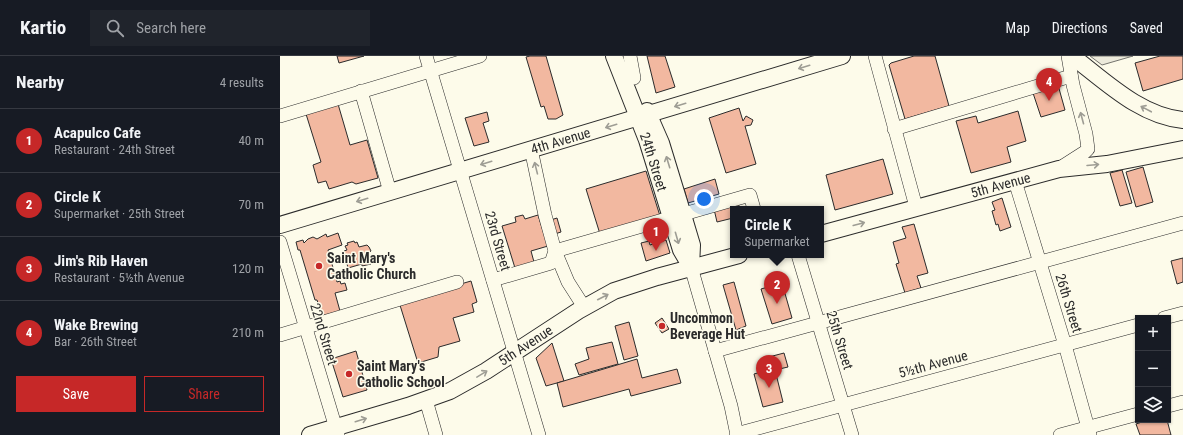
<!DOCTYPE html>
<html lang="en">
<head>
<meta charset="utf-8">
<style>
  :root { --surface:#171b24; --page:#20242c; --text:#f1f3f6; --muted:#9ea1a6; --line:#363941; --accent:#c62828 }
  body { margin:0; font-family:"Roboto Condensed",sans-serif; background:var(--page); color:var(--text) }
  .controls { position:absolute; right:12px; bottom:12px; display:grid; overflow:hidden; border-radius:0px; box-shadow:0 1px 3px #0004 }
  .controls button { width:36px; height:36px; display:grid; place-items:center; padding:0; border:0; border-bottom:1px solid var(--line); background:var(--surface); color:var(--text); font:20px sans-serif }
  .you { position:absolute; left:424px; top:143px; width:14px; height:14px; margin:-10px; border:3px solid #fff; border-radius:50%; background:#1a73e8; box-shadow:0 0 0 6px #1a73e833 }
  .badge { display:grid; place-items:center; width:26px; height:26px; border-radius:50%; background:var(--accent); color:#fff; font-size:13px; font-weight:700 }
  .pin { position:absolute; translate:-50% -33px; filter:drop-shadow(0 1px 2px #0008) }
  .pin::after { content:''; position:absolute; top:21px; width:14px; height:12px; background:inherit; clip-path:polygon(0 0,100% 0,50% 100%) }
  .popup { position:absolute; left:450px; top:150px; width:94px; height:52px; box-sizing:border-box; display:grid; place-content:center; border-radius:0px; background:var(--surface); filter:drop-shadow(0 1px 3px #0005); font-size:13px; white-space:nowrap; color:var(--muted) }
  .popup b { font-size:15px; color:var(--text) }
  .popup::after { content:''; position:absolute; left:50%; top:100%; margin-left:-8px; border:8px solid transparent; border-top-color:var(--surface) }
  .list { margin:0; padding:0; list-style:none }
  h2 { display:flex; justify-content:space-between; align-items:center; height:52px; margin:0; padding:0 16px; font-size:17px }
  h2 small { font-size:13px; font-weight:400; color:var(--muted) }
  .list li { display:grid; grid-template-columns:26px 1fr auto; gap:12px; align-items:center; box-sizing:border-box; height:64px; padding:0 16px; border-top:1px solid var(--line) }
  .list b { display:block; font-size:15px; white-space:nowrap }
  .list p { margin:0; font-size:13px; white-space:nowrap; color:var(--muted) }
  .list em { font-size:13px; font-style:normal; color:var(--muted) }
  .actions { display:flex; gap:8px; padding:12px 16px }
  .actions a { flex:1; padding:9px 0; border:1px solid var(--accent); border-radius:0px; text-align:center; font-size:14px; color:var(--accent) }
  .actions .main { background:var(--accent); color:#fff }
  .icon { flex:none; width:22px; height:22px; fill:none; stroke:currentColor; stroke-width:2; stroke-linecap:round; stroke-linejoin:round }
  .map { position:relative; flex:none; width:903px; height:379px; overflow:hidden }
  header { display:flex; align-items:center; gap:24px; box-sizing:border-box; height:56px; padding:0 20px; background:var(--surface); border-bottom:1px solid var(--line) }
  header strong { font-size:19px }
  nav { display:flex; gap:22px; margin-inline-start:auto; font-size:14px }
  .search { width:280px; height:36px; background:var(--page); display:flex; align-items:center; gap:10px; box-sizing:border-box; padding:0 14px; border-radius:0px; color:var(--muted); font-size:15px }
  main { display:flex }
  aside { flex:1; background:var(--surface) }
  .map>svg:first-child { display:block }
</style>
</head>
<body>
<header>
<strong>Kartio</strong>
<div class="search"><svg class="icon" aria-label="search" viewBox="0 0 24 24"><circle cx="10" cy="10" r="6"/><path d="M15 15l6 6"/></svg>Search here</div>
<nav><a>Map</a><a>Directions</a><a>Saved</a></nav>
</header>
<main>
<aside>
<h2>Nearby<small>4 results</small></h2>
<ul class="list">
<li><span class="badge">1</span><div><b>Acapulco Cafe</b><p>Restaurant · 24th Street</p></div><em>40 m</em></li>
<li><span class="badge">2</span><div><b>Circle K</b><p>Supermarket · 25th Street</p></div><em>70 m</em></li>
<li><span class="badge">3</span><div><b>Jim's Rib Haven</b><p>Restaurant · 5½th Avenue</p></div><em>120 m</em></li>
<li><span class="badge">4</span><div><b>Wake Brewing</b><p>Bar · 26th Street</p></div><em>210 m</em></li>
</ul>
<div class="actions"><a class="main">Save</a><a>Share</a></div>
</aside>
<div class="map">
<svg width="903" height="379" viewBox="0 0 903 379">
  <rect width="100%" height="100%" fill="#fdfbea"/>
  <polygon fill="#eceadb" stroke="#74746e" points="810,0 853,0 822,9"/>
  <g fill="#f2b8a0" stroke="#2b2b2b">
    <polygon points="57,0 84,0 59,7"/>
    <polygon points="250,0 266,0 283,59 276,63 268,63 264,50 261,51 246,1"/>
    <polygon points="367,0 385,0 395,31 376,37"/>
    <polygon points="634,0 655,0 669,50 625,63 609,9 611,7"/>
    <polygon points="880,0 903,0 903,23 863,35 855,7"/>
    <polygon points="778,29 785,54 761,61 753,37"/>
    <polygon points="58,48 70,89 87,84 98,122 76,128 72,126 49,133 46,125 38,127 33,109 41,106 26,58"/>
    <polygon points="459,52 463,65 466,60 473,64 471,69 465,70 476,108 446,117 429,62"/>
    <polygon points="738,55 746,85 727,91 731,106 691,117 676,65 696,60 698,67"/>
    <polygon points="207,56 209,65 203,67 209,86 194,90 185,62"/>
    <polygon points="603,103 613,138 555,154 546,119"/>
    <polygon points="863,111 873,146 856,151 846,116"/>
    <polygon points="842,114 852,147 840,150 830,117"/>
    <polygon points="366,115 380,160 320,178 306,133"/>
    <polygon points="435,123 439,138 408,147 404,133"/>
    <polygon points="722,142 731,171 720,175 718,168 716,169 712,155 715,154 712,146"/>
    <polygon points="458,147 460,153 453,153 453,162 437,166 434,153"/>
    <polygon points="243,159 245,163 258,159 268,190 251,195 254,206 235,212 222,170 236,166 235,161"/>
    <polygon points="277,162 281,176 265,181 261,167"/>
    <polygon points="634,168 648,217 637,220 641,232 625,237 616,208 619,207 613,186 626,182 622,171"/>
    <polygon points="58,177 62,189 48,194 57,226 60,225 61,228 65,227 67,234 55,237 60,255 42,260 37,244 35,244 20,194 18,194 16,186 23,184 24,187 28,183 33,181 37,183 46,178 47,181"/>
    <polygon points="386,184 390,197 366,205 361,187 369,185 370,189"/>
    <polygon points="74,185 75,187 77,186 79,191 87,189 89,191 91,195 88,198 91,208 82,210 82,208 68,212 64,195 67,194 65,190 68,189 67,187"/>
    <polygon points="903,202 903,226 897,228 891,205"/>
    <polygon points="191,225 197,246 192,248 194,256 173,262 180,285 159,291 158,301 138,307 119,246"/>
    <polygon points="454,226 466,270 456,274 443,229"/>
    <polygon points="502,227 512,262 492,268 481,233"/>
    <polygon points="382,262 389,273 382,277 375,267"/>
    <polygon points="349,266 358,300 344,304 335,270"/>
    <polygon points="332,286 338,308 299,319 295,308 309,303 306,292"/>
    <polygon points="272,287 284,325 266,330 256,302"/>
    <polygon points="76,295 87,334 63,341 51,303"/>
    <polygon points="504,297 508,311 495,314 503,346 483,351 474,318 488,314 485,302"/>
    <polygon points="357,303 362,322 397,313 401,327 351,340 349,333 283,351 277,327"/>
    <polygon points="868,364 887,364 891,379 860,379 856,368"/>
  </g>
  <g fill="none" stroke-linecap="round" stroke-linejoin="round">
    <g stroke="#2b2b2b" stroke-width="14">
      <g id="minor">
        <polyline points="146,0 259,379"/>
        <polyline points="350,0 354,22"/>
        <polyline points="595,0 636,151"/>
        <polyline points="81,35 110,136"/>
        <polyline points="0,60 200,0"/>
        <polyline points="614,73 791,20"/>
        <polyline points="780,112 805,96 808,93 806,78 793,29 788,0"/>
        <polyline points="735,125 785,289 810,379"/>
        <polyline points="0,186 58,379"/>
        <polyline points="518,199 572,379"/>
        <polyline points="411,211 451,350 457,379"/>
        <polyline points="213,224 271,207 275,195 265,159 251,93"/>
        <polyline points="304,251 288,226 275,195 470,139 474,153"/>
        <polyline points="884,262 903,257"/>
        <polyline points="0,279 177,226"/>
        <polyline points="435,295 903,167"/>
        <polyline points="146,344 156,379"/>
        <polyline points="888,350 903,346"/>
        <polyline points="456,378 858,269"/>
        <polyline points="780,379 858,358"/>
      </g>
    </g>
    <g stroke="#2b2b2b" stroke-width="18">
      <g id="major">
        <path id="s1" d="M 334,0 L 367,84 L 401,194 L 411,211"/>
        <path d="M 792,0 C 825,25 860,60 903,64"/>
        <polyline points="367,55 381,87 403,159 412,189 411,211"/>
        <path id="s2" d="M 0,169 L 562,0"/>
        <path id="s3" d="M 541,178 L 779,113 L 827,108 L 903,93"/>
        <path id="s4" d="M 30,379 L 128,350 L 170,335 L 206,315 L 298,255 L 334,235 L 377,221 L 459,199"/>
      </g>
    </g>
    <use href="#minor" stroke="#fdfbea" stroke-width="13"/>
    <use href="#major" stroke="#fdfbea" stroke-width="16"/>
  </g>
  <defs><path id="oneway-shaft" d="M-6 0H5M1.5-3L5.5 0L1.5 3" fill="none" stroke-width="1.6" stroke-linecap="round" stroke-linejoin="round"/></defs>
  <g stroke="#9e9d94">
    <use href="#oneway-shaft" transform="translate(524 11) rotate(163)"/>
    <use href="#oneway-shaft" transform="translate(400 49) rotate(163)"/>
    <use href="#oneway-shaft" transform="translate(866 53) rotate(-152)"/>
    <use href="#oneway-shaft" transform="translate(802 62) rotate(-105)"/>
    <use href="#oneway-shaft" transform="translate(331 70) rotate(163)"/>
    <use href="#oneway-shaft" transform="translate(388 106) rotate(-107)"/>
    <use href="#oneway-shaft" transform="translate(206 107) rotate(163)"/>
    <use href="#oneway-shaft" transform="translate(813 109) rotate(-5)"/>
    <use href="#oneway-shaft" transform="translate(256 112) rotate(-104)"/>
    <use href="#oneway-shaft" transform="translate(82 144) rotate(163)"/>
    <use href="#oneway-shaft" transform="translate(579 168) rotate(-15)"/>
    <use href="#oneway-shaft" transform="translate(397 182) rotate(74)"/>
    <use href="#oneway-shaft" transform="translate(323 241) rotate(-27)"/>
    <use href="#oneway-shaft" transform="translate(202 318) rotate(-31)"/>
    <use href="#oneway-shaft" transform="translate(81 364) rotate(-17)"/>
  </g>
  <g fill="#c62828" stroke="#fdfbea" stroke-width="1.5">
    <circle cx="39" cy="210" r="4"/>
    <circle cx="382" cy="270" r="4"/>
    <circle cx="69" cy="318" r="4"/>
  </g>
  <g text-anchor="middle" stroke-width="3" stroke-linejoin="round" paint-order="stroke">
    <g font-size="14" fill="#2b2b2b" stroke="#fdfbea">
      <text dy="5" stroke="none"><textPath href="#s2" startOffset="293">4th Avenue</textPath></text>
      <text dy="5" stroke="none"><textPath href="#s1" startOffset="113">24th Street</textPath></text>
      <text dy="5" stroke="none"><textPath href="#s3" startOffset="186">5th Avenue</textPath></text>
      <text transform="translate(218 185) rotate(74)" y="5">23rd Street</text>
      <text transform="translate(789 247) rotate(73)" y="5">26th Street</text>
      <text transform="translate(44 278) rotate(73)" y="5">22nd Street</text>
      <text transform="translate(560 284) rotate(73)" y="5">25th Street</text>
      <text dy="5" stroke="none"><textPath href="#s4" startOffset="235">5th Avenue</textPath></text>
      <text transform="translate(653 308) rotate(-15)" y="5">5½th Avenue</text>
    </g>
    <g font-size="14" font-weight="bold" fill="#2b2b2b" stroke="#fdfbea" text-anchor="start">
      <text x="47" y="207">Saint Mary's<tspan x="47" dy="16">Catholic Church</tspan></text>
      <text x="390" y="267">Uncommon<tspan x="390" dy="16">Beverage Hut</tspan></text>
      <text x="77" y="315">Saint Mary's<tspan x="77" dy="16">Catholic School</tspan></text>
    </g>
  </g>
</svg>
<div class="controls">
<button>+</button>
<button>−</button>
<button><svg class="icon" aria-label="layers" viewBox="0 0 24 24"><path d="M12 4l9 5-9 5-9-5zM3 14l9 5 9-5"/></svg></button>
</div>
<div class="you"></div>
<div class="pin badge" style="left:376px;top:195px">1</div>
<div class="pin badge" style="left:497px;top:248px">2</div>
<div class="popup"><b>Circle K</b>Supermarket</div>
<div class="pin badge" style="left:489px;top:332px">3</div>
<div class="pin badge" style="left:769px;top:45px">4</div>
</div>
</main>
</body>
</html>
